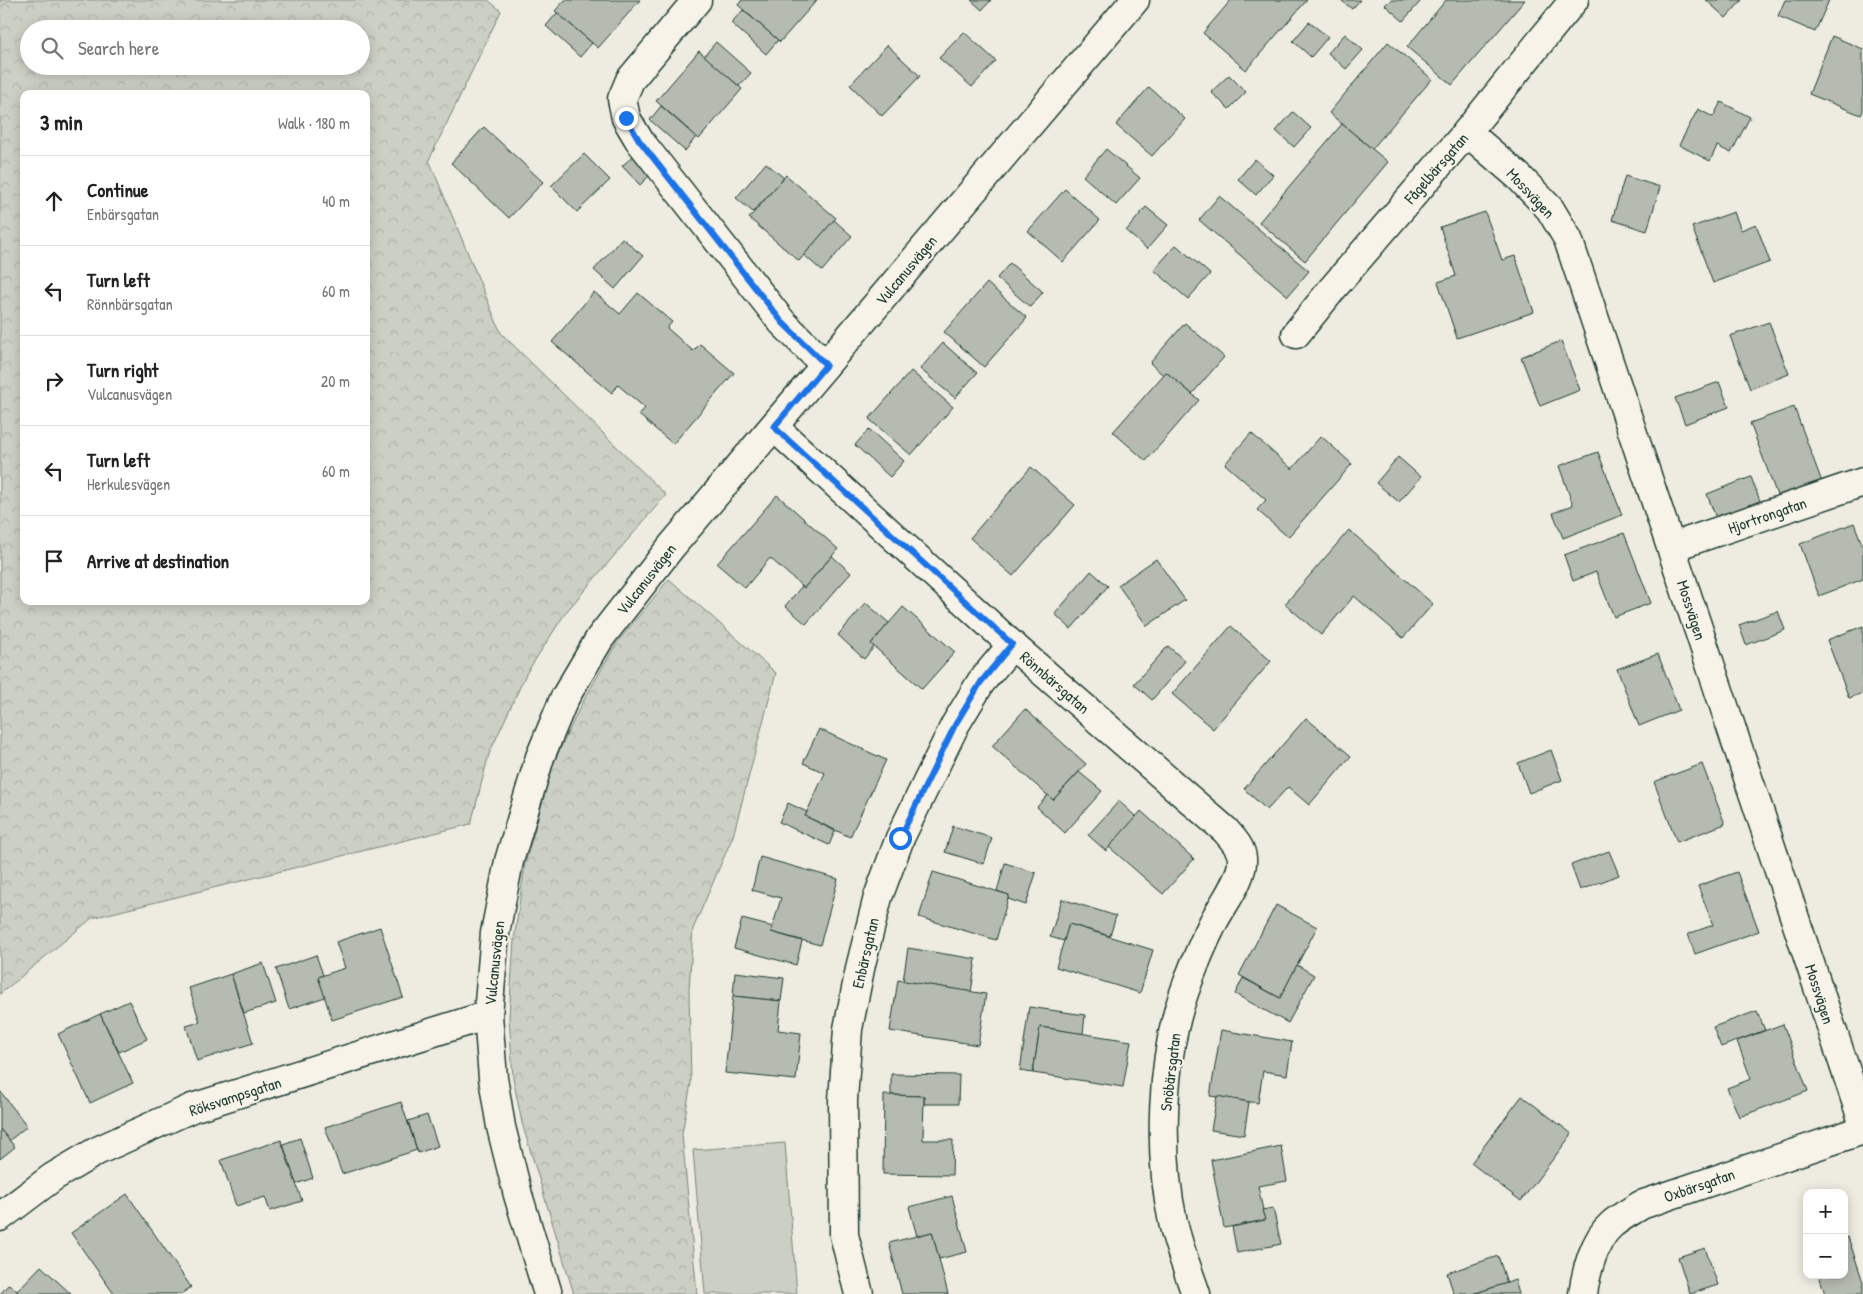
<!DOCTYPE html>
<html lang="en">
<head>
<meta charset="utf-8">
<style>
  :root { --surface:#fff; --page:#f2f2f2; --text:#222; --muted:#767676; --line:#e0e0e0 }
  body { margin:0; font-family:"Patrick Hand",sans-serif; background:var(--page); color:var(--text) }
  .controls { position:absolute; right:15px; bottom:15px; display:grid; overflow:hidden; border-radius:10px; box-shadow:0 2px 12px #0003 }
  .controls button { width:45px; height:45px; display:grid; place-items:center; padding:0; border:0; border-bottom:1px solid var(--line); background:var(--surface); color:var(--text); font:25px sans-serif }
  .stop { position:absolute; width:15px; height:15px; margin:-11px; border:4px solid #1a73e8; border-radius:50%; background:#fff }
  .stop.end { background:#1a73e8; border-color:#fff; box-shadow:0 1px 5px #0008 }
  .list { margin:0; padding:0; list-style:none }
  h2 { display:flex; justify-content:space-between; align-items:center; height:65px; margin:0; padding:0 20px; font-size:21px }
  h2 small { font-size:16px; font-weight:400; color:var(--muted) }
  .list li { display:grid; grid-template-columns:32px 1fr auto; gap:15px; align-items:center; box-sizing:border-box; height:90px; padding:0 20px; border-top:1px solid var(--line) }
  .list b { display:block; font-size:19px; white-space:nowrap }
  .list p { margin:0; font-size:16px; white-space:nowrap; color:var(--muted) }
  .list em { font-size:16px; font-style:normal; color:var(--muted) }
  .icon { flex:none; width:28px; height:28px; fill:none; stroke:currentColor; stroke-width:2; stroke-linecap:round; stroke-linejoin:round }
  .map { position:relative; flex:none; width:1863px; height:1294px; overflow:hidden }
  .search { position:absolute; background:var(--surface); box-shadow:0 2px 12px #0003; left:20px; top:20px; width:350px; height:55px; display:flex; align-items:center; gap:12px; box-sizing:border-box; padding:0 18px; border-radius:28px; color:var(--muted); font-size:19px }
  .panel { position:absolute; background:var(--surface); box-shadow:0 2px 12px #0003; left:20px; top:90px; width:350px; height:515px; border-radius:10px }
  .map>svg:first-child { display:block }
</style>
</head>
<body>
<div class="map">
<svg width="1863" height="1294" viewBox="0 0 1863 1294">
  <defs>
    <pattern id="forest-crowns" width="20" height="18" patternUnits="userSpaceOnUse" patternTransform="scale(1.25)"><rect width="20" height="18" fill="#cccfc4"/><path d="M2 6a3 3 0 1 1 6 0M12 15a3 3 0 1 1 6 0" fill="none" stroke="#afb3a9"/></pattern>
  </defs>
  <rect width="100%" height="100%" fill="#eeece1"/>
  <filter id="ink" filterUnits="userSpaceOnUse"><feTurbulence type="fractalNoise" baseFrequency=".02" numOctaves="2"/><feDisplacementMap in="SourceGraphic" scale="10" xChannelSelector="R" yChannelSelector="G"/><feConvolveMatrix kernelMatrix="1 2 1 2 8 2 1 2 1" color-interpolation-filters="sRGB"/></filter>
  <g filter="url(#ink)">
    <g fill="url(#forest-crowns)" stroke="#76867c" fill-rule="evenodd">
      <path d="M 0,0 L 488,0 L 501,11 L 429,160 L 501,333 L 666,495 L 566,612 L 526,674 L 489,754 L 471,824 L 92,918 L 0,994 ZM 29,29 L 361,29 L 361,66 L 29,66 ZM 24,94 L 366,94 L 366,601 L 24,601 Z"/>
      <polygon points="669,579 776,673 733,836 693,929 689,990 691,1083 682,1134 697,1294 574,1294 522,1123 513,1078 509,1016 514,940 525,864 553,764 581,705 616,644"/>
    </g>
    <polygon fill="#cccfc4" stroke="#76867c" points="785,1143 797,1294 705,1294 693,1150"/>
    <g fill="#b5bbb0" stroke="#1f3d34">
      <polygon points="565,0 640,0 598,48 555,11"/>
      <polygon points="742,0 817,0 780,42 738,5"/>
      <polygon points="971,0 991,0 982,10"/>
      <polygon points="1231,0 1307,0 1246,70 1203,33"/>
      <polygon points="1341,0 1360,0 1352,9"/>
      <polygon points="1390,0 1418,0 1420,2 1403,21 1385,5"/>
      <polygon points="1446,0 1525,0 1452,85 1407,47"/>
      <polygon points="1706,0 1742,0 1726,18"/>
      <polygon points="1785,0 1829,0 1815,32 1778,16"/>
      <polygon points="743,10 778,40 766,54 731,23"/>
      <polygon points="557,13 592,43 580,57 546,26"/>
      <polygon points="1309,22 1328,37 1311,57 1293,41"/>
      <polygon points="964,32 996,61 972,87 939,58"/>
      <polygon points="1345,34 1363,50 1346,69 1328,53"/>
      <polygon points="1832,36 1863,49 1863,111 1861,115 1809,94"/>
      <polygon points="716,42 751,73 739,86 704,56"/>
      <polygon points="1388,42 1432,79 1372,149 1329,113"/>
      <polygon points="887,45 920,76 882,116 850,85"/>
      <polygon points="699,51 742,89 699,139 656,101"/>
      <polygon points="1229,75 1246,92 1229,109 1211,92"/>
      <polygon points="1149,87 1185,119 1152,156 1116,125"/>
      <polygon points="1721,102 1750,117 1731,153 1717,146 1710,161 1679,145 1698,109 1713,117"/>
      <polygon points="661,106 696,137 685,151 650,120"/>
      <polygon points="1293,112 1311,128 1294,147 1276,131"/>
      <polygon points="1342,124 1388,162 1305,261 1259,222"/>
      <polygon points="484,127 543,182 509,218 451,163"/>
      <polygon points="1106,149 1140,178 1116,205 1083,176"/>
      <polygon points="584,154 610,180 577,212 551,186"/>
      <polygon points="633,156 651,174 640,185 622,166"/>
      <polygon points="1255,159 1273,175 1256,195 1238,179"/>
      <polygon points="766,163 784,178 753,212 736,198"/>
      <polygon points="786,175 836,218 799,261 749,218"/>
      <polygon points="1625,176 1660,187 1647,231 1612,220"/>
      <polygon points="1065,189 1100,220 1063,262 1028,231"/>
      <polygon points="1219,196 1309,271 1288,296 1199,220"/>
      <polygon points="1146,207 1168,225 1147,249 1126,231"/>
      <polygon points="1485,212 1502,260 1515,256 1534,312 1457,338 1438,282 1456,276 1440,227"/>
      <polygon points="1734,212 1741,230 1756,224 1770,262 1713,283 1692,227"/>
      <polygon points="834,220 852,236 822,271 804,255"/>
      <polygon points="622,238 643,256 615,289 594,270"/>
      <polygon points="1176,245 1210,274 1188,299 1154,270"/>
      <polygon points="1010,263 1043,292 1030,307 997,278"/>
      <polygon points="987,283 1027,318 984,367 944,332"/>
      <polygon points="594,292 620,314 638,293 672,322 667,328 693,351 700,344 734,373 673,444 639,415 645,408 618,385 612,393 552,342"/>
      <polygon points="1769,322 1789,374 1750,389 1730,336"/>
      <polygon points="1185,323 1224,357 1192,394 1166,372 1163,375 1150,363"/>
      <polygon points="1561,341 1580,390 1540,406 1521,357"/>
      <polygon points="943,343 977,373 955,398 920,369"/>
      <polygon points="911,371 953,407 911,455 869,419"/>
      <polygon points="1166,372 1199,400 1146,461 1113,432"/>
      <polygon points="1719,382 1729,407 1685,424 1675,398"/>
      <polygon points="1794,407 1822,482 1778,498 1750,423"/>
      <polygon points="869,429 904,461 890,477 855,445"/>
      <polygon points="1251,433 1292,469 1321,436 1352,464 1288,537 1257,510 1266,500 1225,464"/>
      <polygon points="1598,452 1622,515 1563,538 1553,513 1573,505 1559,466"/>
      <polygon points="1398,457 1421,477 1399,502 1376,483"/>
      <polygon points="1031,467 1075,505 1013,576 970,538"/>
      <polygon points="1751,477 1760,501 1716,518 1707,494"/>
      <polygon points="777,495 838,549 804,588 770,558 745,588 717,564"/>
      <polygon points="1854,523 1863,547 1863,579 1819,596 1800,544"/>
      <polygon points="1349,530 1433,604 1403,638 1354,596 1321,635 1285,604"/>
      <polygon points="1624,533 1651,603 1614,617 1596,572 1573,581 1564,555"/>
      <polygon points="832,556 851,573 806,624 785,606 802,586 804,588"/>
      <polygon points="1156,559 1185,600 1147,626 1118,585"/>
      <polygon points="1091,571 1108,586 1071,629 1055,614"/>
      <polygon points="866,603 889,623 871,644 874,647 864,659 838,635"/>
      <polygon points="903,607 955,652 922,689 871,644"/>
      <polygon points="1778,611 1785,630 1746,645 1739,625"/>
      <polygon points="1231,626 1271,661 1213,729 1172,694"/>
      <polygon points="1863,626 1863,693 1849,698 1827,640"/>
      <polygon points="1168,646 1185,661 1152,700 1134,684"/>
      <polygon points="1658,654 1679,710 1639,726 1617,669"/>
      <polygon points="1025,709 1086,764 1053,800 992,746"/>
      <polygon points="1306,718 1351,756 1309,805 1288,787 1267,810 1244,789"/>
      <polygon points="819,729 886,760 850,837 805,816 825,773 803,763"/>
      <polygon points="1551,750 1562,780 1529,793 1518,763"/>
      <polygon points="1702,764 1725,824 1677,842 1654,782"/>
      <polygon points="1079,772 1102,791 1065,833 1037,807 1048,795 1053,800"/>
      <polygon points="1119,801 1136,817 1106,851 1088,835"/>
      <polygon points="788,803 807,812 805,816 835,831 829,845 779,822"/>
      <polygon points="1141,811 1194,859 1163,894 1109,847"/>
      <polygon points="953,826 992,838 984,864 945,852"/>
      <polygon points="1609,851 1619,875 1580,890 1571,865"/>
      <polygon points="760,857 838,879 820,945 771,932 781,898 752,890"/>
      <polygon points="1005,863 1036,873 1026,905 1008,899 1009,895 997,891"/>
      <polygon points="933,872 1009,895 996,940 919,917"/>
      <polygon points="1737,872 1759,931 1695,954 1688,934 1713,925 1698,886"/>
      <polygon points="1062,899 1116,916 1110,936 1069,924 1064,941 1050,937"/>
      <polygon points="1276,905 1317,927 1280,998 1239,975"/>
      <polygon points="742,919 773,927 771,932 802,941 796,965 734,948"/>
      <polygon points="1069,924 1153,950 1140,993 1056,967"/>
      <polygon points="380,927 403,997 332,1020 318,977 345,968 336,942"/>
      <polygon points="908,948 976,959 971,992 903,981"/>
      <polygon points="316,955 323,975 318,977 325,997 289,1009 276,969"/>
      <polygon points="263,963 276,1003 244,1013 231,974"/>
      <polygon points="1297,965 1314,975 1288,1023 1235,994 1243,978 1280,998"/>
      <polygon points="735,972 784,978 781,1001 733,996"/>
      <polygon points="231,974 253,1043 197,1061 186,1026 200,1022 189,988"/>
      <polygon points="898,980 986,994 978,1045 890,1031"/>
      <polygon points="733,996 781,1001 778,1030 801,1033 796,1080 725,1073"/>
      <polygon points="129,1001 147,1039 119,1052 100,1014"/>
      <polygon points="1029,1007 1085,1015 1083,1034 1040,1027 1033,1073 1020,1071"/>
      <polygon points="1757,1011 1765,1030 1721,1047 1713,1027"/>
      <polygon points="100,1014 133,1083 90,1103 58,1034"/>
      <polygon points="1783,1024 1808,1091 1739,1117 1727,1088 1751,1079 1737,1041"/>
      <polygon points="1040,1027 1131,1041 1123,1087 1033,1073"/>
      <polygon points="1221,1030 1292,1042 1287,1075 1263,1071 1258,1103 1210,1096"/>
      <polygon points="891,1074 959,1075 958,1104 924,1104 924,1096 891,1095"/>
      <polygon points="0,1091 27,1126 9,1141 0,1129"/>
      <polygon points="884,1095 924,1096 923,1140 953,1140 952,1175 883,1174"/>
      <polygon points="1217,1096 1249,1102 1244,1135 1211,1130"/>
      <polygon points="1522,1096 1572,1134 1521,1201 1471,1163"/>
      <polygon points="401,1102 417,1150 342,1174 325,1127"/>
      <polygon points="427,1115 438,1146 418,1153 408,1121"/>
      <polygon points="0,1129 15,1147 0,1159"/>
      <polygon points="300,1138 313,1178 296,1184 283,1144"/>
      <polygon points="281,1140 302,1201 270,1211 265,1197 236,1206 221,1160"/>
      <polygon points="1281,1146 1287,1181 1258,1186 1265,1220 1224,1228 1211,1160"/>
      <polygon points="127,1194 191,1287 181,1294 114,1294 71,1233"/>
      <polygon points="952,1196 967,1252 939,1259 932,1232 917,1236 909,1207"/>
      <polygon points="1273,1208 1281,1244 1237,1253 1232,1227 1265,1220 1262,1210"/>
      <polygon points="932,1232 948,1294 902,1294 889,1243"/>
      <polygon points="1848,1237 1863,1282 1863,1294 1825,1294 1819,1275 1844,1275 1844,1239"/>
      <polygon points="1705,1248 1718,1285 1690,1294 1678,1257"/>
      <polygon points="1498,1256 1507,1283 1473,1294 1454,1294 1447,1273"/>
      <polygon points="41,1266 71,1294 20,1294 17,1291"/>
      <polygon points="1515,1280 1519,1294 1473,1294 1507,1283"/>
      <polygon points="9,1284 17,1291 20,1294 0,1294"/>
    </g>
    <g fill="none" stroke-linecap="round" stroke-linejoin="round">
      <g stroke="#1f3d34" stroke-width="31">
        <g id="minor">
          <polyline points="697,0 630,80 622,99 626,118 639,140 782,322 825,365"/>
          <polyline points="1467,132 1518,176 1550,209 1568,239 1863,1122"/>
          <polyline points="1296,334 1333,288 1467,132 1574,0"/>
          <path d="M 774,427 L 1012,645 L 1225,830 C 1232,838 1241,847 1242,858 C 1244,878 1221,906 1213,923 C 1202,945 1192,970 1184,993 C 1161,1059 1158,1154 1173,1222 C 1178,1246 1188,1270 1196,1294"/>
          <polyline points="1672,547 1863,482"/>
          <polyline points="0,1217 53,1177 97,1151 192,1108 488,1015"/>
          <polyline points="548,1294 518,1195 501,1127 493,1078 488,1015 495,933 509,861 540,757 564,699 600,638 671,547 1135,0"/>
          <polyline points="859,1294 844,1235 843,1100 848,1029 861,964 878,897 900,838 955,725 981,682 1012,645"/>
          <path d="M 1583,1294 C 1586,1272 1594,1240 1611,1225 C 1620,1217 1632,1211 1641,1205 L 1863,1130"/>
        </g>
      </g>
      <use href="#minor" stroke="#f7f3e8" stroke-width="28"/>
    </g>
  </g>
  <g fill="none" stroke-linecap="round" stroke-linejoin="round" filter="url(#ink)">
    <polyline stroke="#1a73e8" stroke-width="6" points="626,118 639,140 782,322 826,365 774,427 1012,644 981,682 955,725 900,838"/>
  </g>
  <g text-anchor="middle" stroke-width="4" stroke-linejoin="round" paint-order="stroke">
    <g font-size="16" fill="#1f3d34" stroke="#f7f3e8">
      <text transform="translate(1436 168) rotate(-49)" y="6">Fågelbärsgatan</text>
      <text transform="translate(1531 193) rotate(47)" y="6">Mossvägen</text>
      <text transform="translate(906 270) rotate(-50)" y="6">Vulcanusvägen</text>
      <text transform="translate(1767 515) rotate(-19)" y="6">Hjortrongatan</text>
      <text transform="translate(646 579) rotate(-52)" y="6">Vulcanusvägen</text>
      <text transform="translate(1692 610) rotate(72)" y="6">Mossvägen</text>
      <text transform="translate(1055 682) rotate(41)" y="6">Rönnbärsgatan</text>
      <text transform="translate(865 953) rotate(-77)" y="6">Enbärsgatan</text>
      <text transform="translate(494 963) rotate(-84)" y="6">Vulcanusvägen</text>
      <text transform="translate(1820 994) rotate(72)" y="6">Mossvägen</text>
      <text transform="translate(1170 1072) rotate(-83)" y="6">Snöbärsgatan</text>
      <text transform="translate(235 1096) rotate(-18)" y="6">Röksvampsgatan</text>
      <text transform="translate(1699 1185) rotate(-19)" y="6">Oxbärsgatan</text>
    </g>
  </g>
</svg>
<div class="controls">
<button>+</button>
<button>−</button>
</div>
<div class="stop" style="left:900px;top:838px"></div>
<div class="stop end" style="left:626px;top:118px"></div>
<div class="search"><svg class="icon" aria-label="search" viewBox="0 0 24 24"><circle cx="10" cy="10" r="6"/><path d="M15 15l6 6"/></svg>Search here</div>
<section class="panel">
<h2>3 min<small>Walk · 180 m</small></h2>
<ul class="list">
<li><svg class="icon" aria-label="ahead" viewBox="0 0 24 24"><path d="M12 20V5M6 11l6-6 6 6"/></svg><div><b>Continue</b><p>Enbärsgatan</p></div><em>40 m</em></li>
<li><svg class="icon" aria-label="left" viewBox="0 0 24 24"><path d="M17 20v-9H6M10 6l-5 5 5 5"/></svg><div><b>Turn left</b><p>Rönnbärsgatan</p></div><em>60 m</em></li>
<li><svg class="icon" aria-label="right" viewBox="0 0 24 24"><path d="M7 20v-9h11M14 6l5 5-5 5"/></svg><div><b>Turn right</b><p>Vulcanusvägen</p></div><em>20 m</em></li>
<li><svg class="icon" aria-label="left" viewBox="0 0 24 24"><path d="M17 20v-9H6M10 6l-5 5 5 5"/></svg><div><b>Turn left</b><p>Herkulesvägen</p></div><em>60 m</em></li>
<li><svg class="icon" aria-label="arrive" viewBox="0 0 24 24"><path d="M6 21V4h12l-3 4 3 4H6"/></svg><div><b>Arrive at destination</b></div></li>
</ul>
</section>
</div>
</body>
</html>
